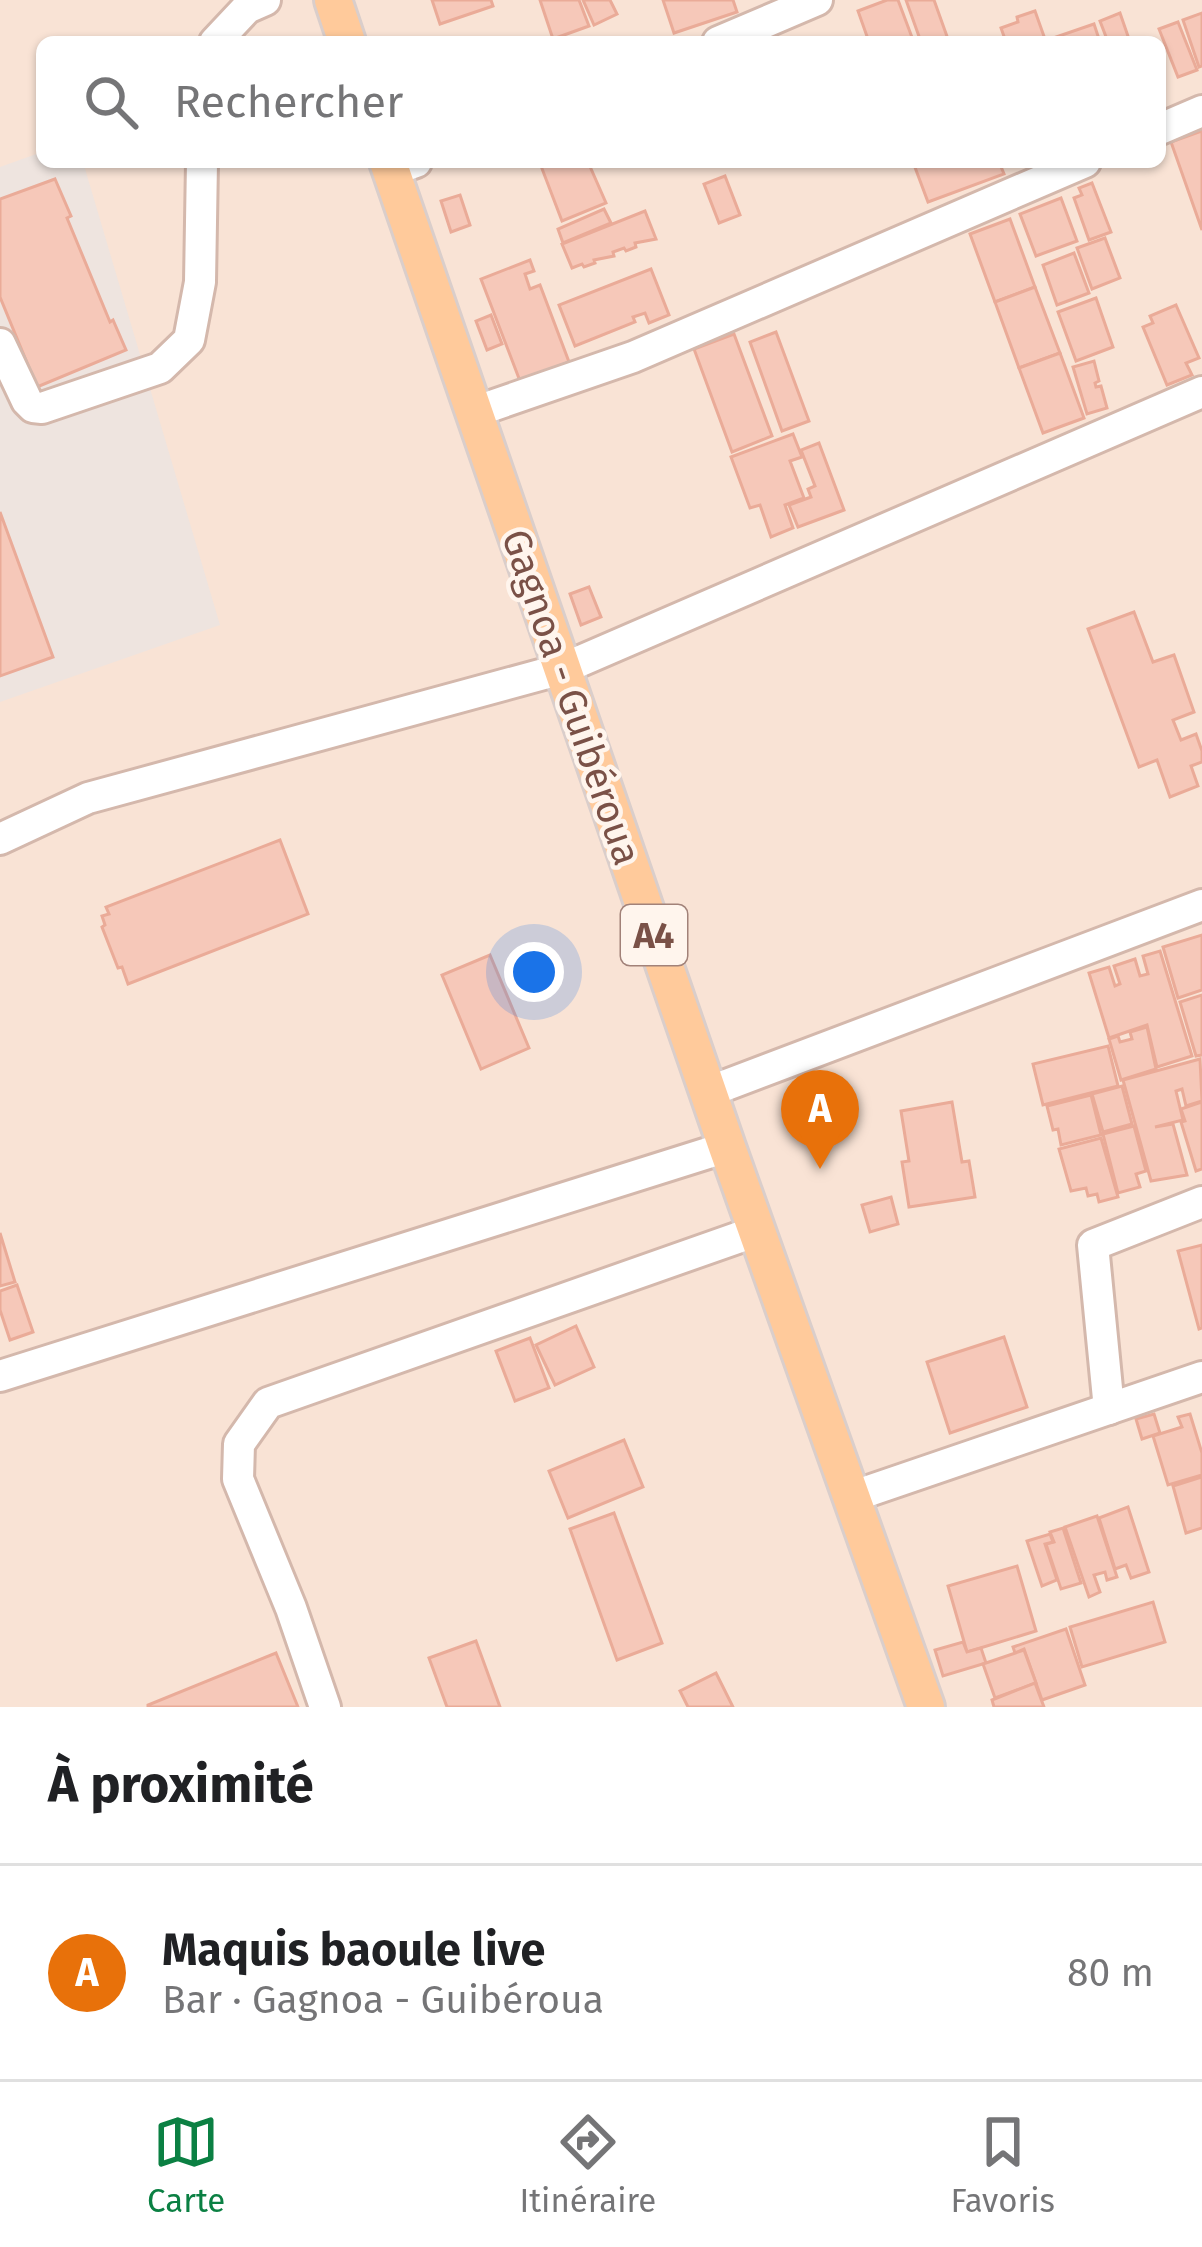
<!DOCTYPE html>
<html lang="fr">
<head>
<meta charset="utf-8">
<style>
  :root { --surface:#fff; --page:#f6f6f6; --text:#202124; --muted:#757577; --line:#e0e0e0; --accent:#0b8043 }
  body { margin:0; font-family:"Fira Sans",sans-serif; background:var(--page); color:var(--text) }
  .you { position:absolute; left:534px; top:972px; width:42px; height:42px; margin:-30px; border:9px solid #fff; border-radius:50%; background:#1a73e8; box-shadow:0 0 0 18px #1a73e833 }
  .badge { display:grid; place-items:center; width:78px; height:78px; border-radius:50%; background:var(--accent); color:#fff; font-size:39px; font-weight:700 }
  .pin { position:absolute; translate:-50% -99px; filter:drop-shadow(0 3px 6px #0008) }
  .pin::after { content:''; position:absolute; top:63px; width:42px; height:36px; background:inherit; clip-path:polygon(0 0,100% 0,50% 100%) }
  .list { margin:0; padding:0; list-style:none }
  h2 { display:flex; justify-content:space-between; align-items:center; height:156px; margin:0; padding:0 48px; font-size:51px }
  h2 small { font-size:39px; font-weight:400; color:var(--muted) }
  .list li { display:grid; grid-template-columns:78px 1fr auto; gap:36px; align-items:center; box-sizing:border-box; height:216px; padding:0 48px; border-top:3px solid var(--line) }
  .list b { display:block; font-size:45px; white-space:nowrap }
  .list p { margin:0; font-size:39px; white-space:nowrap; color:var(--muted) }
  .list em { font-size:39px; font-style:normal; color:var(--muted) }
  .icon { flex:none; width:66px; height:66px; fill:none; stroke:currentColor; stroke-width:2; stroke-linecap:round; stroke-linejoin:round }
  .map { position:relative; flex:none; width:1202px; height:1707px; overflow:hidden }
  .search { position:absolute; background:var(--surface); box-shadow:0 3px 9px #0004; left:36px; right:36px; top:36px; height:132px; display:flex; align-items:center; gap:30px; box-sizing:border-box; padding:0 42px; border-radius:18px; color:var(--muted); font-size:45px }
  .sheet { height:372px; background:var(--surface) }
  nav { display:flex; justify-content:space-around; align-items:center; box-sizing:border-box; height:168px; border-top:3px solid var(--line); background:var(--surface); font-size:33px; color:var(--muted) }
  nav a { display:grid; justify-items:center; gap:6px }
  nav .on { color:var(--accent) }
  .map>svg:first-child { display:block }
</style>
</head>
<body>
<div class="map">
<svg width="1202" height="1707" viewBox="0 0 1202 1707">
  <rect width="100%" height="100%" fill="#fef0e4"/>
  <path fill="#f9e3d5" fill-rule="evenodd" d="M 0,0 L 1202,0 L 1202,1707 L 0,1707 ZM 42,42 L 1160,42 L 1160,162 L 42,162 Z"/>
  <polygon fill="#eee4df" points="42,152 42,162 83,162 220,625 0,702 0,167"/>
  <g fill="#f6c8b9" stroke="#eaab98" stroke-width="3">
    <polygon points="432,0 491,0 493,6 440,24"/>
    <polygon points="540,0 579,0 589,26 553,39"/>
    <polygon points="583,0 610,0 617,14 594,25"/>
    <polygon points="663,0 733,0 737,12 674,33"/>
    <polygon points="887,0 898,0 913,40 869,42 858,11"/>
    <polygon points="906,0 934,0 949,42 921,42"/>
    <polygon points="1035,11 1046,42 1006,42 1001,28 1018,22 1017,17"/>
    <polygon points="1120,13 1130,42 1108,42 1100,21"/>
    <polygon points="1202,13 1202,66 1199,67 1183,20"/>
    <polygon points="1178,22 1197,70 1178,77 1159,29"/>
    <polygon points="1094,24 1100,42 1048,42 1047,40"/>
    <polygon points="1202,131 1202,230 1171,142"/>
    <polygon points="552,162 588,162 606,203 562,221 541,166"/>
    <polygon points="913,162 999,162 1004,174 928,202"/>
    <polygon points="725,176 740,215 719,223 704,184"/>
    <polygon points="55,179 71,216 67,218 110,322 113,320 126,350 37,387 0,297 0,199"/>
    <polygon points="1092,183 1111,232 1089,240 1074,198 1082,195 1079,188"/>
    <polygon points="460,195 470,225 451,232 441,201"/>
    <polygon points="1061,198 1077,241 1036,256 1020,214"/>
    <polygon points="604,209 611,223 563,243 558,229"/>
    <polygon points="645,211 656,239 635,243 636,247 626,251 624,248 613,252 614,256 594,260 595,263 584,267 582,264 572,268 562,244"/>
    <polygon points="1010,219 1035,287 995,302 970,234"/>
    <polygon points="1105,238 1120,278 1092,289 1077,248"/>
    <polygon points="1074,253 1089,293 1057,305 1043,265"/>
    <polygon points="530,260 534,271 525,274 530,289 540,285 569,362 520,381 481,279"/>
    <polygon points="651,269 669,315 649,323 645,313 633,317 635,322 575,346 559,305"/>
    <polygon points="1035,287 1060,353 1019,368 995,302"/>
    <polygon points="1096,298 1113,347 1076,361 1058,312"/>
    <polygon points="1176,305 1199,358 1186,363 1192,375 1167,385 1143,327 1153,323 1150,316"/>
    <polygon points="491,315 502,344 487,350 476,321"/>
    <polygon points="776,332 809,421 782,431 750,342"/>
    <polygon points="734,334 772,436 732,452 694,349"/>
    <polygon points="1060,353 1084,418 1043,433 1019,368"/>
    <polygon points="1094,361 1099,381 1095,383 1096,387 1101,386 1107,408 1087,414 1073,367"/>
    <polygon points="793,434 802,457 790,461 804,498 785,505 793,528 771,537 760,505 750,508 731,457"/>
    <polygon points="819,443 844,510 798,527 789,505 811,497 808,489 815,486 801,450"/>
    <polygon points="0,512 53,657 0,676"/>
    <polygon points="589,587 601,617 581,625 570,594"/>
    <polygon points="1134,612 1153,662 1174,655 1194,712 1173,720 1181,740 1196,734 1202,751 1202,762 1191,766 1198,786 1170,797 1157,760 1139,767 1088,629"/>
    <polygon points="280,840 308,914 128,984 122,967 118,968 102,927 105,925 102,916 109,914 106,907"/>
    <polygon points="1202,935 1202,990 1178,998 1163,947"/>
    <polygon points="1160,951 1192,1056 1157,1067 1147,1025 1109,1038 1089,973 1109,967 1115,986 1120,984 1114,966 1135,959 1140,976 1148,974 1143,956"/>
    <polygon points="490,955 529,1048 481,1069 442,975"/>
    <polygon points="1202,995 1202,1055 1196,1056 1180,1002"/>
    <polygon points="1147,1027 1156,1069 1121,1080 1109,1039 1118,1036 1120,1042 1132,1039 1130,1032"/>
    <polygon points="1108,1046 1118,1086 1043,1105 1033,1064"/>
    <polygon points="1200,1059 1202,1101 1186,1106 1182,1089 1176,1091 1183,1120 1155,1127 1173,1124 1187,1175 1151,1181 1123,1080"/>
    <polygon points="1122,1086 1132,1124 1103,1132 1092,1094"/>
    <polygon points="1091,1095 1101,1135 1061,1145 1058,1129 1053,1130 1047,1106"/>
    <polygon points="952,1102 962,1162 969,1161 975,1197 909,1207 902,1162 909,1161 901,1111"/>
    <polygon points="1202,1102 1202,1169 1196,1171 1181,1122 1185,1121 1181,1109"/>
    <polygon points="1134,1126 1146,1171 1136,1174 1140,1187 1118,1193 1103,1134"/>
    <polygon points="1101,1138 1118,1197 1099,1202 1097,1194 1088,1196 1086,1188 1071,1191 1059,1149"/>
    <polygon points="891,1197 898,1224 870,1232 862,1205"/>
    <polygon points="0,1233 15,1282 0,1286"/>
    <polygon points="1202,1245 1202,1328 1199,1329 1178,1251"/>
    <polygon points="17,1285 33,1332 10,1340 0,1310 0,1291"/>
    <polygon points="576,1326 594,1367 555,1385 536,1345"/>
    <polygon points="1004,1337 1027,1407 950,1433 927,1362"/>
    <polygon points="530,1338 549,1388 515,1401 496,1351"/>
    <polygon points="1154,1414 1160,1433 1142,1439 1136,1419"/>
    <polygon points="1190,1414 1202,1453 1202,1475 1168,1485 1153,1436 1182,1427 1178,1417"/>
    <polygon points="624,1440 643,1487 568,1518 549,1471"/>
    <polygon points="1202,1477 1202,1528 1186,1533 1173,1486"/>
    <polygon points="1128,1507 1149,1572 1131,1578 1126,1565 1115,1569 1099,1518"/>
    <polygon points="614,1513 662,1643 617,1660 570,1529"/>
    <polygon points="1097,1516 1117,1577 1107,1580 1105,1572 1094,1575 1100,1592 1089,1597 1065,1527"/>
    <polygon points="1063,1528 1081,1583 1061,1589 1046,1544 1054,1542 1050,1532"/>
    <polygon points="1050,1534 1053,1542 1045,1544 1057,1580 1042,1586 1027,1541"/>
    <polygon points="1017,1566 1036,1631 967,1652 948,1586"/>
    <polygon points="1153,1602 1165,1642 1082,1667 1070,1627"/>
    <polygon points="1066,1629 1085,1685 1042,1700 1024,1649 1015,1653 1013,1647"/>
    <polygon points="476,1641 500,1707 447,1707 429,1658"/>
    <polygon points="963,1642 967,1652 981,1648 986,1663 943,1676 935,1650"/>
    <polygon points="1024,1650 1036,1683 995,1698 983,1664"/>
    <polygon points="276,1653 298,1707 148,1707 148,1705"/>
    <polygon points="716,1673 733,1707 688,1707 680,1691"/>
    <polygon points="1035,1683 1044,1707 994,1707 992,1700"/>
  </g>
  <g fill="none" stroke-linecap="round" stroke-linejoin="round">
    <g stroke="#d4b8ac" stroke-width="36">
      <g id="minor">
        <polyline points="215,42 247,8 265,0"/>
        <polyline points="718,42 817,0"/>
        <polyline points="1160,129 1202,111"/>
        <polyline points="391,171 416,162"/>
        <polyline points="0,344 27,401 33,407 42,408 160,368 189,340 200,282 202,162"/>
        <polyline points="474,412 633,357 1085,162"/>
        <polyline points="0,839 88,798 562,669 1202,392"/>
        <polyline points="708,1092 1202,905"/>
        <polyline points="0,1376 727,1147"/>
        <polyline points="1109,1409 1093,1245 1202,1202"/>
        <polyline points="851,1497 1202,1377"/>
        <polyline points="325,1707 291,1608 238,1479 239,1444 268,1403 757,1231"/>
      </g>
    </g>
    <g stroke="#dacecb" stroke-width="42">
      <g id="major">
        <polyline points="333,0 347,42"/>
        <polyline points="388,162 727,1147 926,1707"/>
      </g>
    </g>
    <use href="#minor" stroke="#fff" stroke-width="30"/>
    <use href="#major" stroke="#ffca9b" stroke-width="36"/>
  </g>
  <g text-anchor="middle" stroke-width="9" stroke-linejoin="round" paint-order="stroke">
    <rect fill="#fff5ed" stroke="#a28279" stroke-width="3" x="621" y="905" width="66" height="60" rx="9"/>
    <g font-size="36" font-weight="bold" fill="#7a5147">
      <text x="654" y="948">A4</text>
    </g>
    <g font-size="39" fill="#7a5147" stroke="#fff5ed">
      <text transform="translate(572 697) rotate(71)" y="14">Gagnoa - Guibéroua</text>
    </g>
  </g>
</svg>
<div class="you"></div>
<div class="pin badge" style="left:820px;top:1169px;background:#e8710a">A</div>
<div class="search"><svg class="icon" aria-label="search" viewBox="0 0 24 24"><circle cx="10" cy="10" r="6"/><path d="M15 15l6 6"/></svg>Rechercher</div>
</div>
<section class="sheet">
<h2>À proximité<small></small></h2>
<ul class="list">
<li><span class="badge" style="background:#e8710a">A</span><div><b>Maquis baoule live</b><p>Bar · Gagnoa - Guibéroua</p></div><em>80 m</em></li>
</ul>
</section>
<nav>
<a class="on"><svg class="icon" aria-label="map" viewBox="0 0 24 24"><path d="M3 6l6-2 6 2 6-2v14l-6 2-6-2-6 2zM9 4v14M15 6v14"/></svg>Carte</a>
<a><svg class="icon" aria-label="directions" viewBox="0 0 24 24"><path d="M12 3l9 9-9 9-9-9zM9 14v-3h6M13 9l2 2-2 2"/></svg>Itinéraire</a>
<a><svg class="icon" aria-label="saved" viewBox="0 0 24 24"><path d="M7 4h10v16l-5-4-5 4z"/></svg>Favoris</a>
</nav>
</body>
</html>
